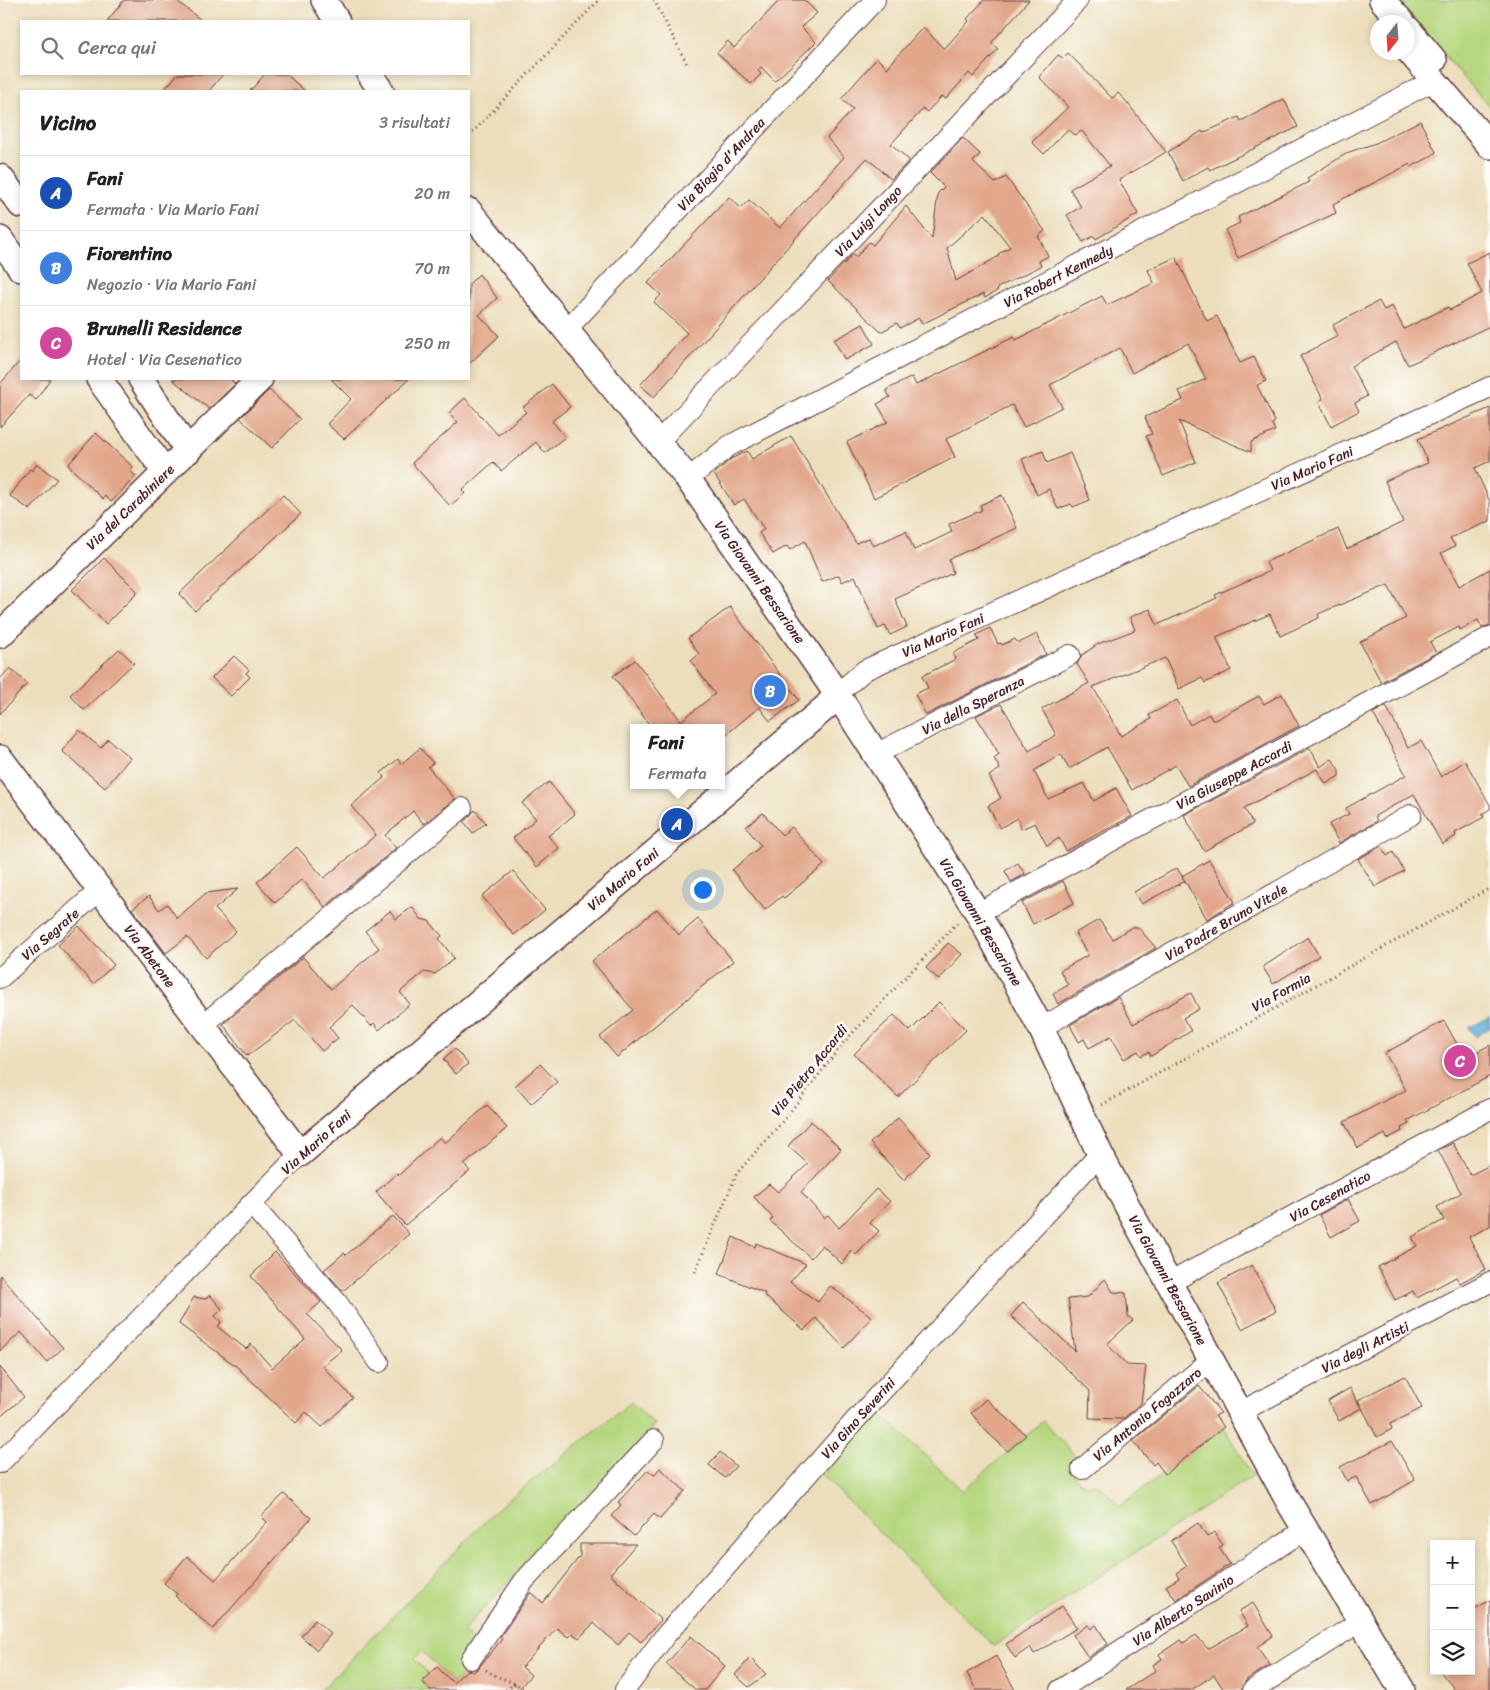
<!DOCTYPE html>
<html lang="it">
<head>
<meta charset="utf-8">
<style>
  :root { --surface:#fff; --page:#f6f6f6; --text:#202124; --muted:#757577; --line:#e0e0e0; --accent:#0f766e }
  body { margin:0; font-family:Sriracha,sans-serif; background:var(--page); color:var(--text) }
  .controls { position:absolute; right:15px; bottom:15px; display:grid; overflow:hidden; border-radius:0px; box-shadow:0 2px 8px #0003 }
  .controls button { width:45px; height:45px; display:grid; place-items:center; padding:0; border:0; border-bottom:1px solid var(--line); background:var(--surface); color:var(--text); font:25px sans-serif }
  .compass { position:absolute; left:1370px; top:15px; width:45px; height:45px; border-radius:50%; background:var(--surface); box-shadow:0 2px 8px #0003; rotate:197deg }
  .you { position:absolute; left:702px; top:889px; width:18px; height:18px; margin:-12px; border:4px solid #fff; border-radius:50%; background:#1a73e8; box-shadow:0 0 0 8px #1a73e833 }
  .badge { display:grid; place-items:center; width:32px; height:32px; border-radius:50%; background:var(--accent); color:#fff; font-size:16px; font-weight:700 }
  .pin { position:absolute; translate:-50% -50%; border:2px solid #fff; box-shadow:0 1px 5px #0006 }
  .popup { position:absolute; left:630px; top:724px; width:95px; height:65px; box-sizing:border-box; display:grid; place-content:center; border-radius:0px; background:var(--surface); filter:drop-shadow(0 1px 4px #0005); font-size:16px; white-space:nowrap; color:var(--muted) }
  .popup b { font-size:19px; color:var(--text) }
  .popup::after { content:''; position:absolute; left:50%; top:100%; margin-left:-10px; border:10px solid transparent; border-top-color:var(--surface) }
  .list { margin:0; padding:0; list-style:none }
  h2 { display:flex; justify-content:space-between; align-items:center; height:65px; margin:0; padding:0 20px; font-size:21px }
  h2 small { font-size:16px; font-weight:400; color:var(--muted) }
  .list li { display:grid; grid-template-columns:32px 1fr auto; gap:15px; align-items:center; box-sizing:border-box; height:75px; padding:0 20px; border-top:1px solid var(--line) }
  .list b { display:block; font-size:19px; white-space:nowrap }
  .list p { margin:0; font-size:16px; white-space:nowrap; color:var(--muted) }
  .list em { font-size:16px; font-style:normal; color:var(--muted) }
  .icon { flex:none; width:28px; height:28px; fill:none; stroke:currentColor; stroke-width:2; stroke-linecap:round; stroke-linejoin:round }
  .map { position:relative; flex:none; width:1490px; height:1690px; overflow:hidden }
  .search { position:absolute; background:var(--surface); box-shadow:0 2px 8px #0003; left:20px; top:20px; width:450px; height:55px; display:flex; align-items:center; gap:12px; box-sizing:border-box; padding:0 18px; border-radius:0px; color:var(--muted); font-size:19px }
  .panel { position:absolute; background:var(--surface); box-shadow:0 2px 8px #0003; left:20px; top:90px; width:450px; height:290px; border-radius:0px }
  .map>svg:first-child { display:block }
</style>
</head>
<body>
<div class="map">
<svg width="1490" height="1690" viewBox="0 0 1490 1690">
  <rect width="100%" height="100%" fill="#fdfcf7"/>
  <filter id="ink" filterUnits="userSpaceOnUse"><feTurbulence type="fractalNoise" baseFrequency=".02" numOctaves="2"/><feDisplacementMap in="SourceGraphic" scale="10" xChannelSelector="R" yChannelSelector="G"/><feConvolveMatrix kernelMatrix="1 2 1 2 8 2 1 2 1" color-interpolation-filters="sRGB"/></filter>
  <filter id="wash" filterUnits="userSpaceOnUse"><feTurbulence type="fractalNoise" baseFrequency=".0096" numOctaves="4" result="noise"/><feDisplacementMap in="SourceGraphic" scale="20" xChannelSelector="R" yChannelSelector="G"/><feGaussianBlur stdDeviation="1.12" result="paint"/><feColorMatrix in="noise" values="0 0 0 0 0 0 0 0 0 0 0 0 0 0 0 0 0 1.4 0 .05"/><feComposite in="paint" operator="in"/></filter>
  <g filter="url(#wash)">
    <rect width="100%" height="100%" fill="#ecdebc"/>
    <g fill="#b6d77f" stroke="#807b55">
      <polygon points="1394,0 1490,0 1490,107"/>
      <polygon points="631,1402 655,1425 463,1631 480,1646 470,1667 453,1683 422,1651 414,1659 429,1675 422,1681 430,1690 321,1690 499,1507"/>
      <path d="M 880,1413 L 963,1491 L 1043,1421 L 1077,1458 L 1071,1466 C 1074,1480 1084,1488 1098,1484 L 1120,1506 L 1224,1427 L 1252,1476 L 994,1646 L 822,1475 Z"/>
    </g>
    <polygon fill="#5ca8d4" stroke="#536480" points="1489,1017 1490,1028 1475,1037 1469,1028"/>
    <g id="blocks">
      <g fill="#e2a78b" fill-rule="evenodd">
        <polygon points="124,0 176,0 202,21 107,21"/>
        <polygon points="780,0 804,0 817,13 801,27 816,42 775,81 761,67 758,71 761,74 751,84 717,53 728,41 734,48"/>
        <polygon points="984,0 1029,0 991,43 998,49 973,77 969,73 946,99 942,96 927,112 923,109 891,144 909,160 905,165 891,179 867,158 654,397 640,385 687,333 654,302 661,295 648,283 729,197 741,208 749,200 780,228 844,157 827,138 853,109 841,99 877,58 887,68 923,27 944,49 969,21 967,19"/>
        <polygon points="1068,53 1112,98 1118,93 1125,100 1166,152 1119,180 1138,214 1096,239 1094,236 1083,242 1067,215 1081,207 1070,189 1110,166 1082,131 1075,135 1068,129 1044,154 1032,142 1068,107 1039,77 1058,55 1063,58"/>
        <polygon points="178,74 223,74 209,91 163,91"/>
        <polygon points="265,74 286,74 305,91 250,91"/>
        <polygon points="1284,99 1298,127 1210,170 1208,167 1183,181 1168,152 1202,131 1203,133 1239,117 1241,121"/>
        <polygon points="1420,121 1436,152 1430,157 1411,167 1410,164 1333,204 1336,213 1238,258 1225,230 1240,223 1238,217 1309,182 1307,178 1349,152 1376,143"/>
        <path d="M 963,138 L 980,154 L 973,162 L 995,183 L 1006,177 L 1045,231 L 1038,236 L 1048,256 L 1039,261 L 1041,266 L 997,288 L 998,290 L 985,298 L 983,294 L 922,324 L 919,318 L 900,328 L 897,323 L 881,332 L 828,281 L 853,254 L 856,257 L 869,242 L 873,245 L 906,206 L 932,239 L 938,193 L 944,187 L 930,173 ZM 985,214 L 1010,247 L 998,254 L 999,256 L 956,281 L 947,248 Z"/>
        <polygon points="1490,252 1490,326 1408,365 1396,342 1351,366 1367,396 1355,403 1359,411 1331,426 1318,401 1323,399 1300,356 1338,336 1333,325 1379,301 1384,310 1392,306 1404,329 1448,307 1450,310 1482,293 1467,263"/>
        <polygon points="1176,257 1207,321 1217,316 1240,363 1254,357 1266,381 1257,385 1275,422 1272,424 1275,431 1251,442 1251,452 1179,421 1196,462 1163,476 1146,436 1152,434 1145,417 1183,400 1179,391 1206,379 1188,343 1132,373 1120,348 1050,385 1062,407 1024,427 1012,405 946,439 955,457 874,498 847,442 888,422 877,404 890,397 886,390 912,377 916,385 1014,337 1016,340 1102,296 1107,305 1154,283 1148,270"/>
        <polygon points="479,274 497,298 479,315 499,336 469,364 469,284"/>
        <polygon points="863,324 874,344 845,360 834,340"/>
        <polygon points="21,360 21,379 50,379 36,400 29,395 0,427 0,384"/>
        <polygon points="172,379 230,379 235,384 209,409"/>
        <polygon points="331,379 409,379 344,439 327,424 351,399"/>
        <polygon points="552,384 570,407 552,421 565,437 545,453 536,442 501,471 493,462 462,490 465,493 450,506 412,463 458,422 449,413 465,398 498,435 526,412 522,408"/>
        <polygon points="269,390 300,419 272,448 240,418"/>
        <polygon points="1490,408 1490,461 1475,468 1490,502 1490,521 1450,538 1455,546 1441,553 1459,586 1490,569 1490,625 1482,628 1478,620 1460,630 1459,627 1430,642 1436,653 1381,682 1360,642 1406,618 1388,585 1318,614 1319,618 1280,636 1270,614 1216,637 1231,670 1205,683 1202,678 1179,689 1165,658 1093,687 1121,736 1151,719 1149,715 1177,700 1190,725 1209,714 1212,720 1215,720 1259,696 1264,704 1282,694 1299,726 1188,786 1176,765 1132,790 1107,747 1069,769 1061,754 1034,771 1048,799 1084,783 1094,801 1116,788 1132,816 1066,851 1059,838 1047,846 1035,823 1021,829 1017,818 1000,828 988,806 1001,798 989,776 1000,769 994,758 999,754 976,716 1001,704 1029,751 1056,735 1042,709 1089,683 1077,664 1082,655 1098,644 1135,630 1130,617 1150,609 1157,625 1217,598 1215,595 1270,571 1266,562 1338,529 1347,549 1403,522 1385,481 1428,463 1418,439"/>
        <polygon points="96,433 133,467 130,471 136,476 111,502 105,496 103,499 68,465"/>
        <polygon points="791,436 856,543 869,538 873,546 906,531 914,550 952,532 949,524 982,510 980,505 1002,495 1017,528 949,559 953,573 895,599 907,627 890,635 885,626 878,629 855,576 842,582 839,575 822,582 805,541 790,550 787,546 773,554 759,533 764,529 744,499 734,505 714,474 731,459 747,451 752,459"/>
        <polygon points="1043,451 1047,463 1070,453 1090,500 1073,507 1071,504 1058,509 1049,489 1037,495 1022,459"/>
        <polygon points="37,464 57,479 30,510 10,496 30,469 32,471"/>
        <polygon points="283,495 301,514 195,611 179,594"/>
        <polygon points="104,558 138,592 106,624 72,590"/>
        <polygon points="730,607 799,700 770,721 759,707 721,739 721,728 652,728 613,676 635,660 681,721 715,694 691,661 699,654 688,638"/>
        <polygon points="990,628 998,644 1001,643 1002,645 1015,639 1017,642 1021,642 1037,634 1046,654 926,715 915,694 928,688 922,676 956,659 953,653 979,640 976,635"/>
        <polygon points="119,649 134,663 84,710 70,695"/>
        <polygon points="234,656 249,670 246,673 250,677 231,696 212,678"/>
        <polygon points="10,668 27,684 0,714 0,679"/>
        <polygon points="1386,706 1408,748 1421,741 1441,777 1465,761 1490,805 1490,809 1482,814 1484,817 1455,833 1456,836 1442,844 1414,794 1375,816 1377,821 1339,843 1329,824 1349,814 1346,808 1406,775 1373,713"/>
        <polygon points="79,730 101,748 108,739 130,758 105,788 62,751"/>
        <polygon points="420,748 433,763 428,767 455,799 424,824 413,811 385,835 396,848 325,907 302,879 275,903 257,882 297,847 324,878 376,835 351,806 385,777 381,773 398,759 401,764"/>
        <polygon points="1310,748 1320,767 1332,759 1339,770 1339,776 1326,784 1317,769 1244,808 1253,824 1204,851 1184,815"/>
        <polygon points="549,782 575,814 548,836 559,848 537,867 513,838 536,819 522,803"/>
        <polygon points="475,810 486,823 473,833 464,822"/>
        <polygon points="763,813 782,835 792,827 824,865 784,898 782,896 765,910 732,870 761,846 746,827"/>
        <polygon points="1381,846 1387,856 1393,852 1404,871 1375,887 1358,859"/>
        <polygon points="1209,860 1235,902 1207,919 1182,876"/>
        <polygon points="1018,863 1025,874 1011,882 1005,871"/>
        <polygon points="1177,868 1185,881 1141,904 1134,892"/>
        <polygon points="513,871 545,910 514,935 482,896"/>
        <polygon points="1063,881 1074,903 1033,924 1022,903"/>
        <polygon points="238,889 215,909 236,931 206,958 187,937 166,953 132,909 149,896 159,910 167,904 177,918 206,893"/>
        <polygon points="412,907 421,919 429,921 442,936 439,939 454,958 435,974 424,972 400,992 410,1004 379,1030 374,1023 371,1026 353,1005 329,1027 338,1038 322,1051 295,1020 247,1056 223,1024 303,957 331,989 379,948 365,931 390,911 396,919"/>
        <polygon points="657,909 679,935 698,919 733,961 617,1057 600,1037 633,1010 592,961"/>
        <polygon points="1099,920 1113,939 1132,927 1138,927 1156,948 1058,1004 1053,994 1068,985 1060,971 1088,955 1075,933"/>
        <polygon points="79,926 114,965 93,984 58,945"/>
        <polygon points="1308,937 1319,956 1273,984 1263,967"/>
        <polygon points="948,943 962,954 939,980 926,968"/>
        <polygon points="1191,993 1199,1009 1183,1018 1191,1031 1151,1056 1149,1052 1141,1056 1138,1051 1124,1059 1111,1036 1089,1048 1084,1039 1079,1042 1070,1025 1118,997 1133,1024"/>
        <polygon points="939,1002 966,1030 898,1097 854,1054 894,1015 910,1031"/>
        <polygon points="1444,1021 1465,1058 1490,1045 1490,1076 1407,1121 1409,1124 1401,1128 1402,1131 1387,1139 1385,1134 1358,1148 1344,1122 1406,1090 1385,1053"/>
        <polygon points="455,1049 468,1064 456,1074 443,1059"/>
        <polygon points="540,1064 557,1082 531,1104 515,1086"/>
        <polygon points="487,1105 507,1128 464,1165 470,1171 405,1225 376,1192 397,1173 399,1175 440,1137 445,1143"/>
        <polygon points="898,1118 930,1153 904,1180 870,1143"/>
        <polygon points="811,1121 841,1149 801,1192 824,1218 828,1215 839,1228 876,1189 890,1201 870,1223 879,1231 856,1255 851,1250 842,1264 822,1245 811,1258 770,1221 773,1218 754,1197 769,1184 778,1192 808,1164 788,1146"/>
        <polygon points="1453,1143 1470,1175 1490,1165 1490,1226 1469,1237 1486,1269 1460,1283 1456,1277 1417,1298 1413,1291 1395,1300 1378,1267 1417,1246 1412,1237 1444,1220 1437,1207 1461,1193 1438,1150"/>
        <polygon points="1348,1199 1360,1221 1331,1237 1319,1215"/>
        <polygon points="393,1216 409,1234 343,1291 324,1270 344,1253 346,1255"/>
        <polygon points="733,1237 755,1247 756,1243 806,1264 790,1282 818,1302 830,1286 872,1317 844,1348 816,1318 804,1330 764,1295 765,1293 719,1274"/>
        <polygon points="275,1252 321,1302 307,1314 342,1350 322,1366 353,1398 322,1427 306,1412 296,1423 236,1366 179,1324 194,1297 205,1299 210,1295 222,1309 215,1316 221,1322 218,1327 246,1349 251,1344 272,1368 305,1339 251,1276"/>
        <polygon points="1252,1265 1276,1311 1242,1329 1218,1283"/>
        <polygon points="0,1275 63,1348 47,1362 21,1332 0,1351"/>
        <polygon points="1105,1279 1113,1292 1126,1293 1128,1316 1133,1320 1107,1344 1127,1365 1146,1366 1141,1403 1123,1419 1089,1418 1090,1391 1011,1316 1023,1302 1075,1351 1068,1299 1088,1297"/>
        <polygon points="0,1367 24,1397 0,1417"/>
        <polygon points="1405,1376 1422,1408 1390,1424 1392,1429 1377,1437 1358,1400"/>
        <polygon points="1199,1386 1221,1413 1215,1416 1224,1427 1165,1474 1156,1462 1153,1465 1133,1441"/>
        <polygon points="1350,1388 1361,1408 1339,1421 1328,1401"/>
        <polygon points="986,1399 1026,1435 1008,1451 989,1434 971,1413"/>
        <polygon points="1392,1441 1415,1480 1372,1505 1356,1477 1347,1481 1340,1467"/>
        <polygon points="720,1452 736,1466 725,1478 709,1465"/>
        <polygon points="660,1468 685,1491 660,1519 654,1514 634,1536 611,1516 621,1505 618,1502 648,1470 654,1475"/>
        <polygon points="284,1494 311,1518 213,1629 175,1596 177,1594 164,1583 187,1556 215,1580 267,1522 261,1516"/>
        <polygon points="1198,1523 1207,1537 1214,1532 1223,1545 1219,1548 1230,1564 1176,1600 1166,1586 1179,1578 1176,1573 1187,1566 1171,1541"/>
        <polygon points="580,1544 636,1544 610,1574 661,1620 641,1642 629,1632 618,1645 594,1623 579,1638 572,1633 568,1637 557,1628 522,1667 531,1675 518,1690 430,1690 422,1681 437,1667 453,1683 467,1670 474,1672 480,1666 502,1639 500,1637 531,1592 543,1603 580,1556"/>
        <polygon points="1490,1600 1490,1690 1455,1690 1440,1671 1471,1671 1471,1611"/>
        <polygon points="1253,1603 1273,1636 1257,1647 1270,1665 1246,1680 1241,1690 1224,1690 1214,1675 1191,1690 1126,1690 1156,1670 1153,1665 1162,1659 1159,1654 1181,1640 1183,1643 1196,1635 1208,1649 1248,1626 1239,1611"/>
        <polygon points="1062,1606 1077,1628 1034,1654 1030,1647 1015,1658 1006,1644"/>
        <polygon points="315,1620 331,1634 317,1650 301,1636"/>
        <polygon points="1088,1625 1091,1629 1096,1625 1108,1644 1088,1657 1073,1635"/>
        <polygon points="691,1636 725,1666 705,1690 696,1690 666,1664"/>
        <polygon points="996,1656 1015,1690 976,1690 967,1673"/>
        <polygon points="750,1658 766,1674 749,1687 735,1675"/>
      </g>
    </g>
  </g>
  <g filter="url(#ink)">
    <use href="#blocks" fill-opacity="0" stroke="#623c41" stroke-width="1"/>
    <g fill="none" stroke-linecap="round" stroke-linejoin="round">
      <g stroke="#623c41" stroke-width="22">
        <g id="minor">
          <polyline points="567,329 875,0"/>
          <polyline points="658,442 1078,0"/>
          <polyline points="688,479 729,446 1433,81"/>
          <polyline points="837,694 865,670 1490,387"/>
          <polyline points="876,754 1070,655"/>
          <polyline points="978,913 1490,637"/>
          <polyline points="0,978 100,890"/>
          <polyline points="203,1025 462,808"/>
          <polyline points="1041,1028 1411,815"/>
          <polyline points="251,1204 336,1301 379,1362"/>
          <polyline points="1169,1283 1490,1109"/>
          <polyline points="1240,1412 1490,1282"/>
          <polyline points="0,1463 300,1154"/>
          <polyline points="1082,1469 1211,1360"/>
          <polyline points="471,1659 524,1581 654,1440"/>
          <polyline points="625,1690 664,1637 859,1416 1100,1154"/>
          <polyline points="1060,1690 1306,1529"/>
          <polyline points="1253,1690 1361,1621"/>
        </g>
      </g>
      <g stroke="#623c41" stroke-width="28">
        <g id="tertiary">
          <polyline points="324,0 337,21"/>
          <polyline points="1382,0 1402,22"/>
          <polyline points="1408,29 1434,60"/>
          <polyline points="1408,50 1490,146"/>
          <polyline points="370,74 381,91"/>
          <polyline points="0,177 21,205"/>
          <polyline points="469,211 688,479 837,694 978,913 1041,1028 1100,1154 1131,1213 1290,1504 1402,1690"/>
          <polyline points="0,239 21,269"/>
          <polyline points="99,379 165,472"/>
          <polyline points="141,379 188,451"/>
          <polyline points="0,635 260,379"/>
          <polyline points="0,758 300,1154 826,707 837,694"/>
        </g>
      </g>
      <g stroke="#623c41" stroke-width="3" stroke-dasharray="1 4" stroke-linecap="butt">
        <polyline points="654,0 688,66"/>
        <polyline points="469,136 599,0"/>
        <polyline points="1102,1105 1490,888"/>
        <polyline points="695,1272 737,1173 783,1121 844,1042 958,922"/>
        <path d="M 486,1670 C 498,1679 513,1680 524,1690"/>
        <polyline points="506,1690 516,1683"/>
      </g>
      <use href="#minor" stroke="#fff" stroke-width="20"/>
      <use href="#tertiary" stroke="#fff" stroke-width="25"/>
    </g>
  </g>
  <g text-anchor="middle" stroke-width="5" stroke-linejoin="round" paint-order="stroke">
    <g font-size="14" fill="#4a1f2b" stroke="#fdfcf7">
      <text transform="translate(721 164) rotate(-47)" y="5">Via Biagio d'Andrea</text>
      <text transform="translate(868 221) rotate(-47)" y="5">Via Luigi Longo</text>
      <text transform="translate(1058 276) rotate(-27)" y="5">Via Robert Kennedy</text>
      <text transform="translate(1312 468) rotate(-24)" y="5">Via Mario Fani</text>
      <text transform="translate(130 507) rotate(-44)" y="5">Via del Carabiniere</text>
      <text transform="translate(760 582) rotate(55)" y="5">Via Giovanni Bessarione</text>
      <text transform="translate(943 635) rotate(-24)" y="5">Via Mario Fani</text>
      <text transform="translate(973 705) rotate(-27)" y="5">Via della Speranza</text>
      <text transform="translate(1234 775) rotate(-28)" y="5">Via Giuseppe Accardi</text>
      <text transform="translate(623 879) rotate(-40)" y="5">Via Mario Fani</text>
      <text transform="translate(981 922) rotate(59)" y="5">Via Giovanni Bessarione</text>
      <text transform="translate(1226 922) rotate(-30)" y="5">Via Padre Bruno Vitale</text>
      <text transform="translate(50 934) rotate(-41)" y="5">Via Segrate</text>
      <text transform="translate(150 956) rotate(53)" y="5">Via Abetone</text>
      <text transform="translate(1281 992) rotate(-29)" y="5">Via Formia</text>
      <text transform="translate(809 1070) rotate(-51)" y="5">Via Pietro Accardi</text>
      <text transform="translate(316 1142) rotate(-42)" y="5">Via Mario Fani</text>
      <text transform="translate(1330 1196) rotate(-29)" y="5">Via Cesenatico</text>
      <text transform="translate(1168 1280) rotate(61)" y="5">Via Giovanni Bessarione</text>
      <text transform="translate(1365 1347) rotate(-27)" y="5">Via degli Artisti</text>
      <text transform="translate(1147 1414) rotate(-40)" y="5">Via Antonio Fogazzaro</text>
      <text transform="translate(858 1418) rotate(-48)" y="5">Via Gino Severini</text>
      <text transform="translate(1183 1610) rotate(-33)" y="5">Via Alberto Savinio</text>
    </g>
  </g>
</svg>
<div class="controls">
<button>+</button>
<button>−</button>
<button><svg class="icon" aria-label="layers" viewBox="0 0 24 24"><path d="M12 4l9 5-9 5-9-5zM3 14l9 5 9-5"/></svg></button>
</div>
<svg class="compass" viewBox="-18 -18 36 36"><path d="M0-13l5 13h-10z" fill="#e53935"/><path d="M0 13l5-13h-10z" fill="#757577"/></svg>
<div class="you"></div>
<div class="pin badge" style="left:677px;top:824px;background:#1a4fb4">A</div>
<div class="popup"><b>Fani</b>Fermata</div>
<div class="pin badge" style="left:770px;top:691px;background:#3f7fe0">B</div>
<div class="pin badge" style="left:1460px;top:1061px;background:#d1479c">C</div>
<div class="search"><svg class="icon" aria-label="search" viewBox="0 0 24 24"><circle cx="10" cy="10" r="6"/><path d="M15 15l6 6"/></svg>Cerca qui</div>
<section class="panel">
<h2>Vicino<small>3 risultati</small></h2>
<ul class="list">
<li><span class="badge" style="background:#1a4fb4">A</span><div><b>Fani</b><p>Fermata · Via Mario Fani</p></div><em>20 m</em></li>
<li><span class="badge" style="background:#3f7fe0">B</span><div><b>Fiorentino</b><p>Negozio · Via Mario Fani</p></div><em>70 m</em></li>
<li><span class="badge" style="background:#d1479c">C</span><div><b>Brunelli Residence</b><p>Hotel · Via Cesenatico</p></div><em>250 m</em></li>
</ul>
</section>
</div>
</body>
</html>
